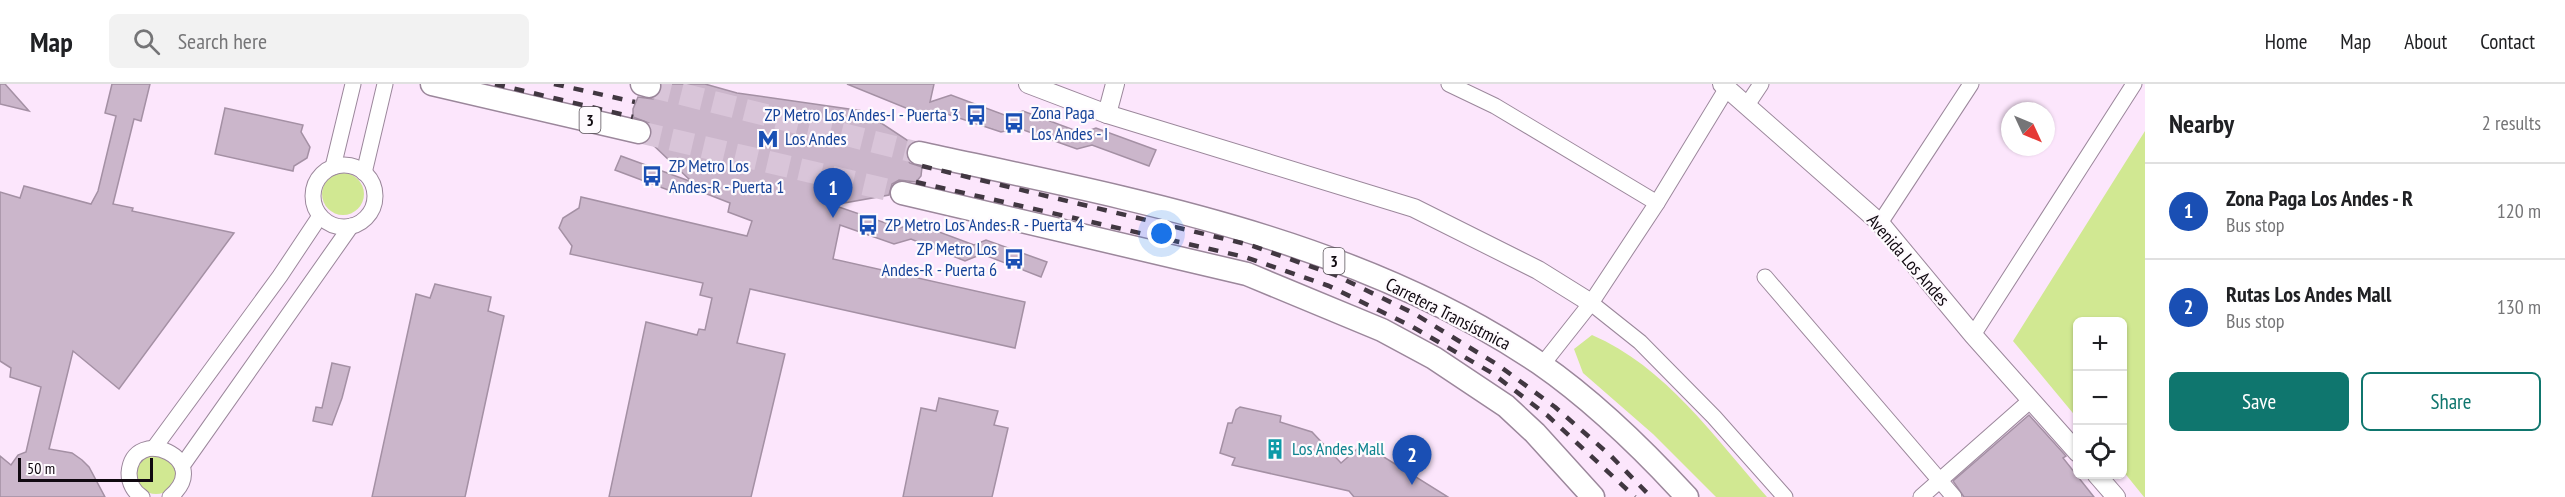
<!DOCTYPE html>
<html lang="en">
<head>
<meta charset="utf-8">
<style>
  :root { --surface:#fff; --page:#f2f2f2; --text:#202124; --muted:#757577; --line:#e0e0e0; --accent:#0f766e }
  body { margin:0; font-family:"PT Sans Narrow",sans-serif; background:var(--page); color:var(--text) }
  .controls { position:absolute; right:18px; bottom:18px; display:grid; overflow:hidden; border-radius:9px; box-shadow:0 2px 4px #0004 }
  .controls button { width:54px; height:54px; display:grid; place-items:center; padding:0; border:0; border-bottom:2px solid var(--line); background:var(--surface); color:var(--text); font:30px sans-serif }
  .compass { position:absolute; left:2001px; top:18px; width:54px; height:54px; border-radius:50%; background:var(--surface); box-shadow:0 2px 4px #0004; rotate:134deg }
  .scale { position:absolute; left:18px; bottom:15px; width:135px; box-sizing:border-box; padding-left:6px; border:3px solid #100910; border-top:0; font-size:16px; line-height:21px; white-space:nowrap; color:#100910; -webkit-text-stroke:4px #fefafe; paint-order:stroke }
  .you { position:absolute; left:1162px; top:150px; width:21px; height:21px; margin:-15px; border:4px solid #fff; border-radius:50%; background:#1a73e8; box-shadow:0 0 0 9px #1a73e833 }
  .badge { display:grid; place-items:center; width:39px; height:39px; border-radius:50%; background:var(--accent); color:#fff; font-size:20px; font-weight:700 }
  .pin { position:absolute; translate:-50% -50px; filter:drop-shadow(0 2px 3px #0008) }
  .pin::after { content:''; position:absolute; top:32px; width:21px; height:18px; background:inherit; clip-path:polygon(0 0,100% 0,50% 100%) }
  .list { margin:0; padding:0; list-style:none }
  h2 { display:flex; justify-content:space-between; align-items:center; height:78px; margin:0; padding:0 24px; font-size:26px }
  h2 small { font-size:20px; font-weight:400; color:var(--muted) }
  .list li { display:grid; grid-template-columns:39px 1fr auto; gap:18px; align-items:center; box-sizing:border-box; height:96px; padding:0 24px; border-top:2px solid var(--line) }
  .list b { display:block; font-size:22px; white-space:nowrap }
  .list p { margin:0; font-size:20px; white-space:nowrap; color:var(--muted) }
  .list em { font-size:20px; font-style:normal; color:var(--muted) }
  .actions { display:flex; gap:12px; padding:18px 24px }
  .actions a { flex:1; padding:14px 0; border:2px solid var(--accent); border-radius:9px; text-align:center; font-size:21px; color:var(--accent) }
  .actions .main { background:var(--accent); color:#fff }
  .icon { flex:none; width:33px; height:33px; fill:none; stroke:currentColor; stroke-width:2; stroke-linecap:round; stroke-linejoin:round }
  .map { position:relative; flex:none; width:2145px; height:413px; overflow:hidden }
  header { display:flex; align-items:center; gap:36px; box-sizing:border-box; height:84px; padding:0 30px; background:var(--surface); border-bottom:2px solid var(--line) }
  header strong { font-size:28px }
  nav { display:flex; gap:33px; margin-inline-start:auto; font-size:21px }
  .search { width:420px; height:54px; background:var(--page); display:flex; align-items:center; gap:15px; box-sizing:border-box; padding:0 21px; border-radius:9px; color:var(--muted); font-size:22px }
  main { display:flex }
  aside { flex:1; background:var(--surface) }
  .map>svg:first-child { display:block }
</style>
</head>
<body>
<header>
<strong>Map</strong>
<div class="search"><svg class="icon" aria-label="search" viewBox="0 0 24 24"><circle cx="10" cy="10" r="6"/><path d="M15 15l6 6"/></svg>Search here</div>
<nav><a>Home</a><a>Map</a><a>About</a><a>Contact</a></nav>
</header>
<main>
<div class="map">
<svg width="2145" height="413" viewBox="0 0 2145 413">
  <rect width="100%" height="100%" fill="#fce6fc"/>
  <g fill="#d1e892">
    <polygon points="2145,47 2145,413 2144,413 2123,387 2122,237 2078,237 2077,334 2013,257"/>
    <circle cx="343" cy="110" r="21"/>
    <path d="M 1592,251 C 1665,282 1715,354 1767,413 L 1716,413 L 1653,350 L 1583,289 L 1574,265 Z"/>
    <circle cx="156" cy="390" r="20"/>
  </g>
  <g fill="#cbb6cb" stroke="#a490a4" stroke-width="1.5">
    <polygon points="0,0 5,0 29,27 0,20"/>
    <polygon points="112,0 150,0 141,37 134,35 113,120 133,124 132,127 234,149 119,305 73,267 49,365 72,369 82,376 89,383 105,413 0,413 0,372 11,381 18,371 26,368 41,303 10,293 11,284 0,277 0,108 20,114 24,102 91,120 98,107 116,32 105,29"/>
    <polygon points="662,0 705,0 737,9 863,27 910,58 906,67 906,74 910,79 922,83 921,92 916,98 899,96 892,100 889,111 833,121 900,144 915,139 974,161 986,156 1047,178 1041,193 982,170 965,177 911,155 894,160 840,141 833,175 1025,218 1015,264 750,205 737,259 785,270 751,413 609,413 646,238 697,251 699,245 705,246 712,214 700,211 703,199 570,170 572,162 559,144 563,134 579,124 581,113 747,152 752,137 728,128 730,119 702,108 696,102 676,109 615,86 621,72 692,98 649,57 652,50 649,39 633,33 633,25 638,13 653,15 659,11"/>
    <polygon points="847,0 934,0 930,18 951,11 1007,32 1023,27 1082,49 1096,44 1156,66 1149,82 1092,61 1077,65 1018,44 1001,48 944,29 928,33"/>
    <polygon points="225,24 303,41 301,48 310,63 307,74 294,82 293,87 215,70"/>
    <polygon points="435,200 491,213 488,227 504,232 465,413 372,413 416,210 430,214"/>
    <polygon points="332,279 350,283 342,314 332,341 313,337 316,323 322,324"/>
    <polygon points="939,314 998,327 994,341 1008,344 992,413 903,413 921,324 936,327"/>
    <polygon points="1240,323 1281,332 1280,338 1312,348 1341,379 1363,360 1448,413 1354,413 1349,407 1232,381 1235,374 1220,369 1228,339 1232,339 1236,326"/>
    <polygon points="2029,331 2066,372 2063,374 2094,413 1964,413 1953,397"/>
  </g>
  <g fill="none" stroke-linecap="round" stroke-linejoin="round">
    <g stroke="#d9c5d9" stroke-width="22" stroke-dasharray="22 11" stroke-linecap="butt">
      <polyline points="649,2 919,69"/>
      <polyline points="639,48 902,109"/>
    </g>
    <g stroke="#9b879b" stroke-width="17">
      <g id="minor">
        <polyline points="1449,0 1495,22 1657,119"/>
        <polyline points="1747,21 1761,0"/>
        <circle cx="344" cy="112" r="31"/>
        <polyline points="333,83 353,0"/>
        <polyline points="364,89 385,0"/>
        <polyline points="1880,139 1971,0"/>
        <polyline points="1765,193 1954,413"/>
        <polyline points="1591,219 1640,258 1714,333 1785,413"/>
        <polyline points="1973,251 2134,0"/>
        <polyline points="1542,281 1591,219 1657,119 1727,4"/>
        <polyline points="154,364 280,192 320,132"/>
        <polyline points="182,382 351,142"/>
        <path d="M 142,413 C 134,408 129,399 129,389 C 133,339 215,375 170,413"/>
        <polyline points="1921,413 2031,316"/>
      </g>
    </g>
    <g stroke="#9b879b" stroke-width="20">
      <g id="tertiary">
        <polyline points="1028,0 1107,30 1414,124 1538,186 1591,219"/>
        <polyline points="1722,0 1880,139 1973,251 2078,369"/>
        <polyline points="1107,30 1115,0"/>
        <polyline points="2096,390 2116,413"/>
      </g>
    </g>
    <g stroke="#9b879b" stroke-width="25">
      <g id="primary">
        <polyline points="432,0 639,48"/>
        <polyline points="642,0 649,2"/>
        <path d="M 919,69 C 1131,115 1356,155 1539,279 C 1594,317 1642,364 1687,413"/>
        <polyline points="902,109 1247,190 1382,246 1434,274 1506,322 1535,349 1593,413"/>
      </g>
    </g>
    <use href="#minor" stroke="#fff" stroke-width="15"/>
    <use href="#tertiary" stroke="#fff" stroke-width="18"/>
    <use href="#primary" stroke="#fff" stroke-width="22"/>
    <g stroke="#413741" stroke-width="4.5" stroke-dasharray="10 10" stroke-linecap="butt">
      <polyline points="495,0 633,33"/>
      <polyline points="554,0 635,18"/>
      <polyline points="922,82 1250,161 1335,191 1415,230 1498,281 1555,323 1611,372 1651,413"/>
      <polyline points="916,98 1245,173 1329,202 1411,242 1492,289 1548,332 1635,413"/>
    </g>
  </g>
  <defs>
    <g id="bus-bare" transform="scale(1.62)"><path d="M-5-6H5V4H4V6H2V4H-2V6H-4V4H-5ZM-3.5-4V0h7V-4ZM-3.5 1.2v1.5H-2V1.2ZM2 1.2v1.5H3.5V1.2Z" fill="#1a4fb4" stroke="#fefafe" stroke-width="2.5" paint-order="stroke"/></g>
    <g id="metro-bare" transform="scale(1.62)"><path d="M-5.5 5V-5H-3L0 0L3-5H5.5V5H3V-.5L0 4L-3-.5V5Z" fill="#1a4fb4" stroke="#fefafe" stroke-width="2.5" paint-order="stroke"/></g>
    <g id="building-bare" transform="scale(1.62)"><path d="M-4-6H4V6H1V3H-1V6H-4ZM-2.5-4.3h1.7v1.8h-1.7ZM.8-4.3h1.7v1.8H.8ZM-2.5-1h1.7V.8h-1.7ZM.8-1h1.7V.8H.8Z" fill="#0f9aa8" stroke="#fefafe" stroke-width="2.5" paint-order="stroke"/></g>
  </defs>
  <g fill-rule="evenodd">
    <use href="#bus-bare" x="976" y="31"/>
    <use href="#bus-bare" x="1014" y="39"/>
    <use href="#metro-bare" x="768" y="55"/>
    <use href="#bus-bare" x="652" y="92"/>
    <use href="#bus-bare" x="868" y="141"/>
    <use href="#bus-bare" x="1014" y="175"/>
    <use href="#building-bare" x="1275" y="365"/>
  </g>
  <g text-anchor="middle" stroke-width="4.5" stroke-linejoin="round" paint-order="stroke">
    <g fill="#fefafe" stroke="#575157" stroke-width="1.5">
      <rect x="579.5" y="23" width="21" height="26" rx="4.5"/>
      <rect x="1323.5" y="164" width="21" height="26" rx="4.5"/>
    </g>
    <g font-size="16" font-weight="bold" fill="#100910">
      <text x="590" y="42">3</text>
      <text x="1334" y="183">3</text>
    </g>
    <g font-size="18" fill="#164399" stroke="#fefafe" text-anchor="start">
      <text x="1031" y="35">Zona Paga<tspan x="1031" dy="21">Los Andes - I</tspan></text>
      <text x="959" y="37" text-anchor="end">ZP Metro Los Andes-I - Puerta 3</text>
      <text x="785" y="61">Los Andes</text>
      <text x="669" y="88">ZP Metro Los<tspan x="669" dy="21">Andes-R - Puerta 1</tspan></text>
      <text x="885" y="147">ZP Metro Los Andes-R - Puerta 4</text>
      <text x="997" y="171" text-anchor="end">ZP Metro Los<tspan x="997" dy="21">Andes-R - Puerta 6</tspan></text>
    </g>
    <g font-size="18" fill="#100910" stroke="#fefafe">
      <text transform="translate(1908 176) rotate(49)" y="6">Avenida Los Andes</text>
      <text transform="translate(1448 230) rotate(27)" y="6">Carretera Transístmica</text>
    </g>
    <g font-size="18" fill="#0d838f" stroke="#fefafe" text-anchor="start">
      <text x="1292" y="371">Los Andes Mall</text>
    </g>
  </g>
</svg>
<div class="controls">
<button>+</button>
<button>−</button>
<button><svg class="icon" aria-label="locate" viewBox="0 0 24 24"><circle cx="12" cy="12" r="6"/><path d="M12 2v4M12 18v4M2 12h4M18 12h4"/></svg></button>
</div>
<svg class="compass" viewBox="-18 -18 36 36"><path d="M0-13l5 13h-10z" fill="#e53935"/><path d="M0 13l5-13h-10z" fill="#757577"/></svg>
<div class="scale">50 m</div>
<div class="you"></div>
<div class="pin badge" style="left:833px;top:134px;background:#1a4fb4">1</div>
<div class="pin badge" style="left:1412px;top:401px;background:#1a4fb4">2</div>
</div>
<aside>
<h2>Nearby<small>2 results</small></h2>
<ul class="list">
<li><span class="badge" style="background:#1a4fb4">1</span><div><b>Zona Paga Los Andes - R</b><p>Bus stop</p></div><em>120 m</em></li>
<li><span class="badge" style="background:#1a4fb4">2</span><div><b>Rutas Los Andes Mall</b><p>Bus stop</p></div><em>130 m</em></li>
</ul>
<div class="actions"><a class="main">Save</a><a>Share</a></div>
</aside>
</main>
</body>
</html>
